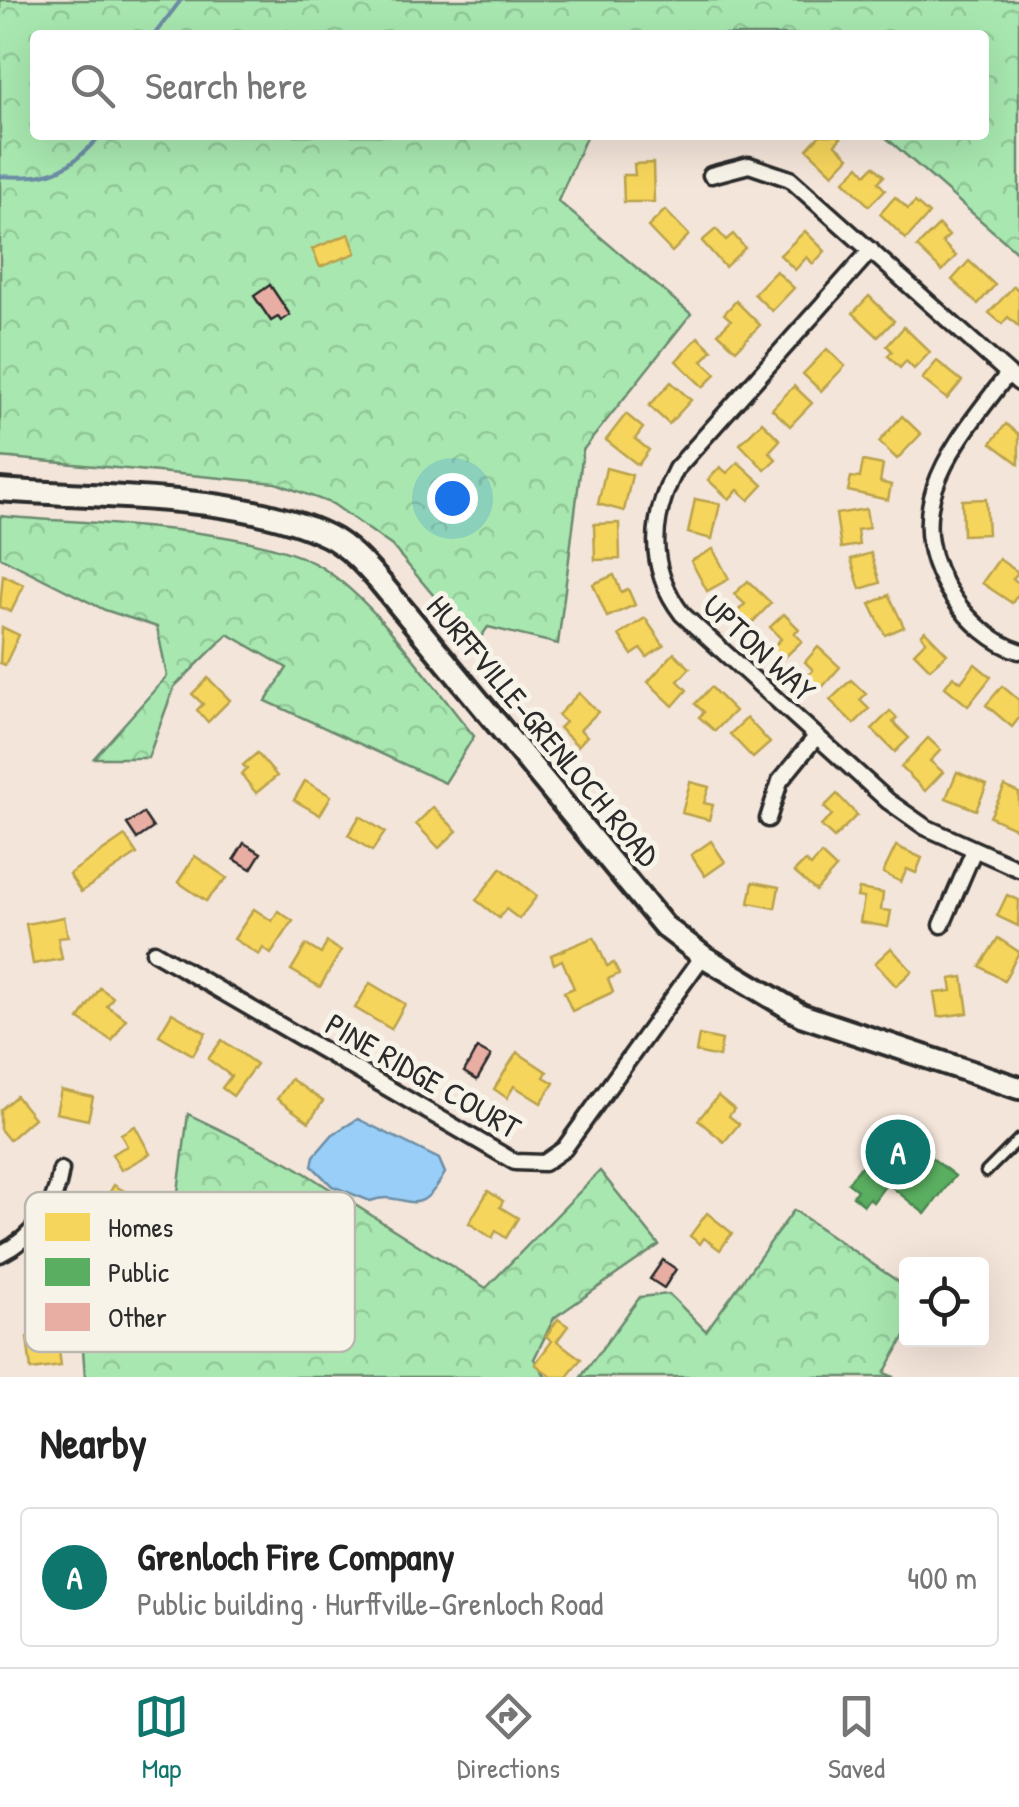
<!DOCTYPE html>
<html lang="en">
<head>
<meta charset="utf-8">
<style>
  :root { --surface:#fff; --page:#f2f2f2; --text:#222; --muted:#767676; --line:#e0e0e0; --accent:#0f766e }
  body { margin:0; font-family:"Patrick Hand",sans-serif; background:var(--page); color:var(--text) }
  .controls { position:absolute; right:30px; bottom:30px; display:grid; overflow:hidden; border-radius:10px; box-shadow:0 10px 40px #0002 }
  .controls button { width:90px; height:90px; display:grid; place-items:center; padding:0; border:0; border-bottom:2px solid var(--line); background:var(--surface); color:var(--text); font:50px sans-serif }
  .you { position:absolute; left:452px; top:498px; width:35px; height:35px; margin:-25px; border:8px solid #fff; border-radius:50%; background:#1a73e8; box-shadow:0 0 0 15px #1a73e833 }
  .badge { display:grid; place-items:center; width:65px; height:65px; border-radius:50%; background:var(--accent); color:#fff; font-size:32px; font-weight:700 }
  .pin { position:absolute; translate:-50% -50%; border:5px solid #fff; box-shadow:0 2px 10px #0006 }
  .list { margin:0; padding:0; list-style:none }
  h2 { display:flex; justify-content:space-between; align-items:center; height:130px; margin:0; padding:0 40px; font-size:42px }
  h2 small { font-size:32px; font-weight:400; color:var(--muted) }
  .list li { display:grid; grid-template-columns:65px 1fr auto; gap:30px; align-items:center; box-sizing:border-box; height:140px; margin:0 20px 20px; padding:0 20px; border:2px solid var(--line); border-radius:10px }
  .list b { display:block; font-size:38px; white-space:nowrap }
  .list p { margin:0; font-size:32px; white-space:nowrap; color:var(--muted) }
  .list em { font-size:32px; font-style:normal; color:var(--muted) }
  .icon { flex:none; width:55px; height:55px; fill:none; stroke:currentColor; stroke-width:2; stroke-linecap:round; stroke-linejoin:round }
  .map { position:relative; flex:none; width:1019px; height:1377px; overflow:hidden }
  .search { position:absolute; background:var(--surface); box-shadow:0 10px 40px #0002; left:30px; right:30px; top:30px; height:110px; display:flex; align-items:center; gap:25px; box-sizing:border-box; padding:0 35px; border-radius:10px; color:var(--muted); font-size:38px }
  .sheet { height:290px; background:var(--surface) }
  nav { display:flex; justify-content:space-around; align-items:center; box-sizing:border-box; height:140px; border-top:2px solid var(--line); background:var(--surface); font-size:28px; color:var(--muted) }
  nav a { display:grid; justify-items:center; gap:5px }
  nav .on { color:var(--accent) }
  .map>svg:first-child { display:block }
</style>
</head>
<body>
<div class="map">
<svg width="1019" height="1377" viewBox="0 0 1019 1377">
  <defs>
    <pattern id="forest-crowns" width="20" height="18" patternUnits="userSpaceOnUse" patternTransform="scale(2.5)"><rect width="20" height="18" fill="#a8e8b0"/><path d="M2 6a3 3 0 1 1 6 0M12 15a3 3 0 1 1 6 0" fill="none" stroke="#91c798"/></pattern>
  </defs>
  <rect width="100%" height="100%" fill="#f4e5da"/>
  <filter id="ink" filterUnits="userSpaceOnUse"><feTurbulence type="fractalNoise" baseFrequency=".01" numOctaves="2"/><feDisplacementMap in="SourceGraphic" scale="20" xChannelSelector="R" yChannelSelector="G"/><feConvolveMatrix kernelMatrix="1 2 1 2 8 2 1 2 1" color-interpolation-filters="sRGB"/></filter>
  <g filter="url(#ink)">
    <g fill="url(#forest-crowns)" stroke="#6a8a6e" stroke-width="2.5">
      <polygon points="0,0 1019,0 1019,254 883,135 984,135 984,35 35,35 35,135 587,135 558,201 691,314 583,450 558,644 488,627 475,645 392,546 333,504 276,483 0,457"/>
      <path d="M 0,516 C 82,524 255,526 321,567 C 379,604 430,683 474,736 L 445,783 L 266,701 L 287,668 L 228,634 L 174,687 L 148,758 L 94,758 L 167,676 L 157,627 L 105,610 L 0,557 Z"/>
      <polygon points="188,1114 289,1163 486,1288 600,1171 659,1245 554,1318 534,1359 546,1377 85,1377 80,1309 177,1200"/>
      <polygon points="794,1210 906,1287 906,1334 884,1373 894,1377 581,1377 640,1297 669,1294 706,1331"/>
    </g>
    <path fill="#98cef7" stroke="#6c8da5" stroke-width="2.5" d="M 358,1119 L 439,1159 L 445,1173 C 415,1226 408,1188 370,1201 L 332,1186 L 312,1166 L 314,1156 L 333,1134 Z"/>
    <g fill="#f6d55c" stroke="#b9a24d" stroke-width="2.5">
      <polygon points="820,135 837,135 841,138 835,144 849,157 833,174 807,149"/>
      <polygon points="653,163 654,202 624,202 623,175 635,175 634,164"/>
      <polygon points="859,166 866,174 874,166 884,176 878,182 885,190 869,206 844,181"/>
      <polygon points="895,197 908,209 915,202 929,214 906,239 880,214"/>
      <polygon points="665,210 689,235 672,252 648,227"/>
      <polygon points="939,225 949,236 942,242 956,256 942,271 917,247"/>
      <polygon points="716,229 726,240 733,234 745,248 725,267 702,241"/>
      <polygon points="805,231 825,251 813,264 807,257 795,270 780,255"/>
      <polygon points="349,234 356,253 320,267 312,249"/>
      <polygon points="969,261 995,285 978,304 952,280"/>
      <polygon points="776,271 794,288 772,311 754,294"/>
      <polygon points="1014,286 1019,291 1019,327 1008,317 1002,324 989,313"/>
      <polygon points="869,296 894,321 878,337 853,313"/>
      <polygon points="736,301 760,325 736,350 718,333 731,320 724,314"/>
      <polygon points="904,327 930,352 914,369 906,361 900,368 888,356 892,351 887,346"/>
      <polygon points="698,337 712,350 702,361 716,374 703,387 676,361"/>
      <polygon points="827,349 845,366 821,391 803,374"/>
      <polygon points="937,361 962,381 947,399 922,379"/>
      <polygon points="671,382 691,400 669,424 649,406"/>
      <polygon points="794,386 812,403 790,426 772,409"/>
      <polygon points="626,414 643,428 635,439 649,450 638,465 606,440"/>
      <polygon points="902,416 921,434 897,459 879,442"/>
      <polygon points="762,422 780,440 769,452 776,459 765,470 740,444"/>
      <polygon points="1006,424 1019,434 1019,464 991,443"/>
      <polygon points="863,461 883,465 880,482 891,485 888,500 848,491 851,477 860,478"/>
      <polygon points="738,462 763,485 749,500 738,490 729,499 708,480 720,467 727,473"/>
      <polygon points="606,468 632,475 624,511 598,504"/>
      <polygon points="695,499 720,504 712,539 688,533"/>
      <polygon points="986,499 988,534 963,535 962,500"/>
      <polygon points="866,509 869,528 857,530 859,545 841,548 836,514"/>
      <polygon points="619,523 620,559 595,560 594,524"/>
      <polygon points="713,549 729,579 707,591 691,561"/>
      <polygon points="871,553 880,583 860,589 851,559"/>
      <polygon points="999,559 1018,572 1013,579 1019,583 1019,593 1012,603 982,583"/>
      <polygon points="3,575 24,585 11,612 0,607"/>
      <polygon points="614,575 621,592 628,589 635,605 607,617 593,584"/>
      <polygon points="748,581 771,603 747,628 734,615 745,604 734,594"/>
      <polygon points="889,595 904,627 885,635 870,604"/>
      <polygon points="784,614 799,629 794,633 802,641 782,660 771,649 781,639 770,627"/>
      <polygon points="645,618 664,646 647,657 641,649 632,655 619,635"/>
      <polygon points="2,627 19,635 5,665 0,663"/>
      <polygon points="925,631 947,654 930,669 914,653 926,641 921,635"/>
      <polygon points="818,647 840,667 818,692 804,680 813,670 805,662"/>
      <polygon points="674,653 690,668 678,681 687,690 673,706 648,682"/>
      <polygon points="975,664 991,677 968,706 945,687 953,676 961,682"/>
      <polygon points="208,678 230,700 208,722 197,710 203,704 192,694"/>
      <polygon points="851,680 866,694 860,700 869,709 854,724 830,700"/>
      <polygon points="1002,686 1019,700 1019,718 1012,727 986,705"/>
      <polygon points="711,687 735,711 715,731 699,717 704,712 695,704"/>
      <polygon points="579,693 598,712 580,730 587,736 578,746 559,728 565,722 558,715"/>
      <polygon points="890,711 897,718 893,722 909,738 895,752 872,729"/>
      <polygon points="747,718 770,743 753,758 730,734"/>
      <polygon points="928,738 941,750 930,761 943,772 925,791 901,767"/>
      <polygon points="257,753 277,776 256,793 241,774 247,769 243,765"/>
      <polygon points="957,772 987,785 976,810 946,798"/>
      <polygon points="305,781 331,796 320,815 294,800"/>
      <polygon points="690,782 709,787 704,803 713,805 709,820 682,813"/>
      <polygon points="1005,786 1019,793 1019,830 990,817"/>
      <polygon points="837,794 857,815 834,838 821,826 832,815 824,807"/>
      <polygon points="433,807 457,831 439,848 416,824"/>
      <polygon points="360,816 385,832 372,851 348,835"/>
      <polygon points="125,836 137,854 81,892 69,874"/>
      <polygon points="711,841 725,862 705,876 691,855"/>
      <polygon points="896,846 922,858 916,873 907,869 901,882 883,873"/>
      <polygon points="821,854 836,868 816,891 794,872 805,861 811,866"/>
      <polygon points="195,856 227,878 206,901 178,882"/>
      <polygon points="501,868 537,896 519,919 506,909 499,918 476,900"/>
      <polygon points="753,882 779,887 775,908 749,903"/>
      <polygon points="859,889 883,893 881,910 891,911 888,927 860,922 864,898 857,897"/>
      <polygon points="1007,895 1019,900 1018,926 997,916"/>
      <polygon points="254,909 272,921 278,911 293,921 271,954 263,948 259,955 234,939"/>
      <polygon points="64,917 68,937 58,938 62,959 33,964 26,924"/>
      <polygon points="594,937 607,966 614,963 619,974 608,979 613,992 572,1011 564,992 574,988 562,960 554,964 551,955"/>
      <polygon points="998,938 1019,952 1004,981 980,966"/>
      <polygon points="327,942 341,951 320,987 291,970 306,945 321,954"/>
      <polygon points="891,948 912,971 896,986 875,963"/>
      <polygon points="963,977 968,1013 938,1017 934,993 952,991 950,979"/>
      <polygon points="370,983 405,1004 391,1029 355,1008"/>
      <polygon points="100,988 113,997 107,1006 126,1019 112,1041 79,1019"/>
      <polygon points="172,1013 206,1033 193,1055 159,1035"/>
      <polygon points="699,1035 722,1040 719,1057 696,1052"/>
      <polygon points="222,1040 256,1064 233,1096 222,1088 231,1076 208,1059"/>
      <polygon points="517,1052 547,1072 544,1077 554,1083 541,1103 514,1086 507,1098 494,1089"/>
      <polygon points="291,1079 323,1101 309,1122 277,1099"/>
      <polygon points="61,1090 93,1097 88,1120 56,1113"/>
      <polygon points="16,1096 34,1118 9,1140 0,1129 0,1110"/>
      <polygon points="718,1096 734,1109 729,1116 739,1124 724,1142 698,1120"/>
      <polygon points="135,1126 150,1154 121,1170 112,1154 127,1146 121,1134"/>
      <polygon points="114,1185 134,1197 116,1226 97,1214"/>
      <polygon points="488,1191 503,1201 500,1207 518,1218 506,1238 496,1231 492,1238 469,1223"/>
      <polygon points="707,1213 732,1233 720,1250 704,1238 700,1244 690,1236"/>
      <polygon points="558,1319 568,1326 557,1341 581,1359 567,1377 552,1377 535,1364 552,1341 546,1336"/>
      <polygon points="57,1334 61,1366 31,1370 27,1337"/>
    </g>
    <polygon fill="#5aae61" stroke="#4c8751" stroke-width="2.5" points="892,1127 955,1176 925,1214 887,1183 873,1202 869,1198 864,1205 853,1196 857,1190 848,1183"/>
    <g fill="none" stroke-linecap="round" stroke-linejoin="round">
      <g stroke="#6c8da5" stroke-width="4">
        <polyline points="154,35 181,0"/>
        <path d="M 0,176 C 51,179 66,173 101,135"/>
      </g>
    </g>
    <g fill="#e8aea4" stroke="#2b2b2b" stroke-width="2.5">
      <polygon points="270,285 290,315 281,321 278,317 271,321 254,296"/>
      <polygon points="143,813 153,828 137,839 127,824"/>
      <polygon points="244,843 261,853 251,869 234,859"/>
      <polygon points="477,1048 491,1056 477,1080 464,1072"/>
      <polygon points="663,1260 676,1269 664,1288 650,1279"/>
    </g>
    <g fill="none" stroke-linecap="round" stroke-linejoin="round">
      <g stroke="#2b2b2b" stroke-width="15">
        <polyline id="service" points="986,1172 1019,1139"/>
      </g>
      <g stroke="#2b2b2b" stroke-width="21">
        <g id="minor">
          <polyline points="711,175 749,165 790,179 1019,383"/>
          <path d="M 871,250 L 676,469 C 650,519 647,568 682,614 L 888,801 L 925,827 L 1019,869"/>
          <path d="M 1007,375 C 954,445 893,510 954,599 C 969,621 993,643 1019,651"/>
          <polyline points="768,819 780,781 815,738"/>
          <polyline points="942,925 974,850"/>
          <polyline points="154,952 515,1162 544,1163 564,1149 703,956"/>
          <path d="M 0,1254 C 36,1236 55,1208 61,1170"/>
        </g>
      </g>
      <g stroke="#2b2b2b" stroke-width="28">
        <path id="secondary" d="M 0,490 C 98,498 240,493 328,536 C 348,546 365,565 380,582 L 664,926 L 703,956 L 801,1015 L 1019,1088"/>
      </g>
      <use href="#service" stroke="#f7f3e8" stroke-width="8"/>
      <use href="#minor" stroke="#f7f3e8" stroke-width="14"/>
      <use href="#secondary" stroke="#f7f3e8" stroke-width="20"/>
    </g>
  </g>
  <g text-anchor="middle" stroke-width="10" stroke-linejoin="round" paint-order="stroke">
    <g font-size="32" fill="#2b2b2b" stroke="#f7f3e8">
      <text transform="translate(759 648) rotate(43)" y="11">UPTON WAY</text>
      <text transform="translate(543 731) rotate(50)" y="11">HURFFVILLE-GRENLOCH ROAD</text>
      <text transform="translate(423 1076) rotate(30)" y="11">PINE RIDGE COURT</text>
    </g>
  </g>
  <rect x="25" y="1192" width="330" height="160" rx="15" fill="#f7f3e8" stroke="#bab7af" stroke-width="2.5"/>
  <rect x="45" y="1213" width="45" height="28" fill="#f6d55c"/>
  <rect x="45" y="1258" width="45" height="28" fill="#5aae61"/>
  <rect x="45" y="1303" width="45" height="28" fill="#e8aea4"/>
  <g font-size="28" fill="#2b2b2b">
    <text x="108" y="1237">Homes</text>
    <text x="108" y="1282">Public</text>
    <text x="108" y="1327">Other</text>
  </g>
</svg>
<div class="controls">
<button><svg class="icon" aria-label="locate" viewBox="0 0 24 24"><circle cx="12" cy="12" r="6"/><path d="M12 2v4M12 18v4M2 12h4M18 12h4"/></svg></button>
</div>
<div class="you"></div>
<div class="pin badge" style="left:898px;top:1152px">A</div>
<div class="search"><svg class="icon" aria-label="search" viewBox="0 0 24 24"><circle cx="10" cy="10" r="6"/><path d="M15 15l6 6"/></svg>Search here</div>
</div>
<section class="sheet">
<h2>Nearby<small></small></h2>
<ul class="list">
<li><span class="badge">A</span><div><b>Grenloch Fire Company</b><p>Public building · Hurffville-Grenloch Road</p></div><em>400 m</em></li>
</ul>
</section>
<nav>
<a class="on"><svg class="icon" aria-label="map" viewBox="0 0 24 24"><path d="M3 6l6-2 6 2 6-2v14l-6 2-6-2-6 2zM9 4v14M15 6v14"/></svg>Map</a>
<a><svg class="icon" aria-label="directions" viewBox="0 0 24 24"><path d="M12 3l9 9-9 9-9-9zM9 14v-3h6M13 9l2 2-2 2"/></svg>Directions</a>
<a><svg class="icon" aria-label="saved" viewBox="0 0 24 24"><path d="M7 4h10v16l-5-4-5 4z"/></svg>Saved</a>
</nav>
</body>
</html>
